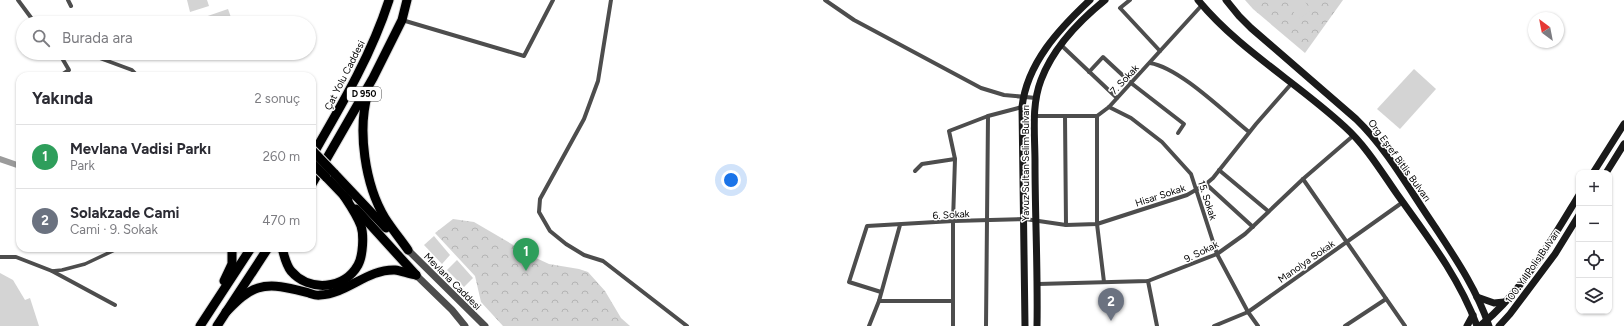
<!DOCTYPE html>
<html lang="tr">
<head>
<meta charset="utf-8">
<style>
  :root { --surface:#fff; --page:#f2f2f3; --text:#2b2b33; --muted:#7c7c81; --line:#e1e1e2; --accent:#7c3aed }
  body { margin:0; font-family:Figtree,sans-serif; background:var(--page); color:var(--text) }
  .controls { position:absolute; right:12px; bottom:12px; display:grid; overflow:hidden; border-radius:8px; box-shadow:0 1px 3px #0004 }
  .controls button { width:36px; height:36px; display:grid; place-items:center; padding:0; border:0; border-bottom:1px solid var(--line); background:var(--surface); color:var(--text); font:20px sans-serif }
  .compass { position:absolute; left:1528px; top:12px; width:36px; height:36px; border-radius:50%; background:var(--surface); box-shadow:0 1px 3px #0004; rotate:328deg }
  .you { position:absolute; left:731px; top:180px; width:14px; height:14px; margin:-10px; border:3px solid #fff; border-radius:50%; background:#1a73e8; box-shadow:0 0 0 6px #1a73e833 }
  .badge { display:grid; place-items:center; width:26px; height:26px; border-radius:50%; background:var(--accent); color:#fff; font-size:13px; font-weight:700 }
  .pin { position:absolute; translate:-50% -33px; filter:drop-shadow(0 1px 2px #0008) }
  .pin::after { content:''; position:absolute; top:21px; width:14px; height:12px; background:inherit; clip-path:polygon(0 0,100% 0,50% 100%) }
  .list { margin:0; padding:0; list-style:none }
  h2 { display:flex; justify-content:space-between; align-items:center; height:52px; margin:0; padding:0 16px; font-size:17px }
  h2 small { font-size:13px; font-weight:400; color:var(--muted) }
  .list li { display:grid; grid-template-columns:26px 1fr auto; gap:12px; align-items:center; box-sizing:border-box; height:64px; padding:0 16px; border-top:1px solid var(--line) }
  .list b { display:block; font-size:15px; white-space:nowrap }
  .list p { margin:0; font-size:13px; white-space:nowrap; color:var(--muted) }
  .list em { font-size:13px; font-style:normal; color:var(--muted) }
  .icon { flex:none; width:22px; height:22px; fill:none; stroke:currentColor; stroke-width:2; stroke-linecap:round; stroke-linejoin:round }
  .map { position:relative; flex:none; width:1624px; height:326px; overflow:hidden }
  .search { position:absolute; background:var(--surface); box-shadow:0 1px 3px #0004; left:16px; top:16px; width:300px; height:44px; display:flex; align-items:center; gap:10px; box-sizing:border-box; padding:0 14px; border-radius:22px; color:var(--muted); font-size:15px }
  .panel { position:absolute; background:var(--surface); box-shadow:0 1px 3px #0004; left:16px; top:72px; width:300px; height:180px; border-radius:12px }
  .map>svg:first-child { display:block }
</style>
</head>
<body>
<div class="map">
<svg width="1624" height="326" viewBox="0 0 1624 326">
  <defs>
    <pattern id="park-crowns" width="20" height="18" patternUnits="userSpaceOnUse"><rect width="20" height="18" fill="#d4d4d4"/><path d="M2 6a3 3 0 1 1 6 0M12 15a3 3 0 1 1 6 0" fill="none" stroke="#b4b4b4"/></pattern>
  </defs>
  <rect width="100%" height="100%" fill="#fff"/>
  <g fill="url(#park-crowns)">
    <polygon points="1245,0 1343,0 1305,53 1253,9"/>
    <polygon points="453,219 474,222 515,246 523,252 549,264 579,269 588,272 605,291 621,318 630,326 503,326 481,302 475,276 435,233"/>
  </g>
  <g fill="#d4d4d4">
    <polygon points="187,0 207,0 209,6 190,12"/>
    <polygon points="1286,0 1304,0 1311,11 1298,19"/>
    <polygon points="228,9 233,23 197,23 196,20"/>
    <polygon points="1414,69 1436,89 1400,129 1377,109"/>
    <polygon points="434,236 450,255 442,264 424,245"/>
    <polygon points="457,260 473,278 464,287 447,270"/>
    <polygon points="0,273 13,280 25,300 30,298 39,326 0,326"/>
  </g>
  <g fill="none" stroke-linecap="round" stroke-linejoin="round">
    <polyline stroke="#9b9b9b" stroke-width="6" points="0,159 20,166"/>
    <g stroke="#dbdbdb" stroke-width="11">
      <g id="trunk">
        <path d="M 368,93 C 357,130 365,185 385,218 C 392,229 401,240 408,250"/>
        <path d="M 312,156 C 341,106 371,56 389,0"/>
        <polyline points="334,173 386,228"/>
        <polyline points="326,177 348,200"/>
        <polyline points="312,184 373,78 402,20 407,0"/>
        <polyline points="356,209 416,275"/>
        <path d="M 282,248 C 284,255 286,265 291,271 C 309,292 344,290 358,265 C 363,256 364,235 361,226 C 357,215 350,205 344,196"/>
        <polyline points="224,281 232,264 232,248"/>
        <path d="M 226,312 C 235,303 245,292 258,288 C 274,283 293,289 309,293 C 312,294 317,296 320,295 C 347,294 367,269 395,270 C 402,271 409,274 416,275"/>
        <polyline points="200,326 251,248"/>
        <polyline points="217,326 268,248"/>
      </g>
    </g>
    <g stroke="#4d4d4d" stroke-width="3.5">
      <polyline points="86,53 132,70 138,76"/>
      <polyline points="52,271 62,270 85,264 119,248"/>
    </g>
    <g stroke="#4d4d4d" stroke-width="4">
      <polyline points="18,0 35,23"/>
      <polyline points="68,0 71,6"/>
      <polyline points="611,0 598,81 584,119 540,199 539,212 550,231 566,244 584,255 603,261 687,326"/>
      <polyline points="825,0 854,20 981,88 1004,95 1036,98"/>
      <polyline points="1130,0 1120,8 1160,51"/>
      <polyline points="402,20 524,56 553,0"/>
      <polyline points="1061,45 1117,98"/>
      <polyline points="59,53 69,70 60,76"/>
      <path d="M 1150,63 C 1180,68 1224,112 1249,132"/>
      <polyline points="1089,72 1103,57 1131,83 1184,124 1178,133"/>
      <polyline points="1109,107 1131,118 1162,142 1191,174 1217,254 1248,312 1258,326"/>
      <polyline points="1035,116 1097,116 1109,107 1202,5"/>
      <polyline points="1065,116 1066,225"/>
      <polyline points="1097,116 1097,224 1104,282"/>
      <polyline points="1219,170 1268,211"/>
      <polyline points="915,171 922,164 955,159"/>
      <polyline points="1303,179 1405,326"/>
      <polyline points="1206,184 1253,227"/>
      <polyline points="0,257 16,257 52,271 115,305"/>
      <polyline points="1148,281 1157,326"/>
      <polyline points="1038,284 1148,281 1217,254 1245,234 1303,179 1354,135"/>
      <polyline points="881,292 849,282 867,226 953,221 1025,219 1066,225 1097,224 1187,195 1206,184 1213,178 1256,124 1292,83"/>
      <polyline points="879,301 953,301"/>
      <polyline points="869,326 879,301 900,225"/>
      <polyline points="953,326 953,221 955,159 949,131 988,116 1022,107"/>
      <polyline points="986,326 988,116"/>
      <polyline points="1214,326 1248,312 1403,202"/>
      <polyline points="1345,326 1386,299"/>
    </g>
    <g stroke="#4d4d4d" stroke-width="7">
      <polyline points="408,250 485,326"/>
      <polyline points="416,275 452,310 465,326"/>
    </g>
    <g stroke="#1a1a1a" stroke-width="7">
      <path d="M 1198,0 C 1239,50 1298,83 1345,127 C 1366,146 1381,171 1397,194 C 1427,236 1459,277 1477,326"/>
      <path d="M 1226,0 L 1239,16 L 1251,28 L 1356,119 C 1388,150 1410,191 1435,227 C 1456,259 1477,290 1489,326"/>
      <polyline points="1593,173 1624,124"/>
      <polyline points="1606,173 1624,144"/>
      <polyline points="1477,297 1494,303 1504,302"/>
      <path d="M 1025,326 L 1022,107 C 1027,63 1059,29 1090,0"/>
      <path d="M 1037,326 C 1038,271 1035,216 1035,162 C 1035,135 1031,106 1041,80 C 1053,48 1079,21 1105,0"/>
      <polyline points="1467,326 1473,315"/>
      <path d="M 1480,326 C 1523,291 1551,241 1579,195"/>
      <polyline points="1499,326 1510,314 1555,254 1579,215"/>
    </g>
    <use href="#trunk" stroke="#000" stroke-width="9"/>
    <g stroke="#dbdbdb" stroke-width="11" stroke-linecap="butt">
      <g id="trunk-bridge">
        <polyline points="312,150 334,173"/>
        <polyline points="312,163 326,177"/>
      </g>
    </g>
    <use href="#trunk-bridge" stroke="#000" stroke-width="9"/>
  </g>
  <g text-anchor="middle" stroke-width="3" stroke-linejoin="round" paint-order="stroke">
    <rect fill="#fff" stroke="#4c4c4c" stroke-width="1" x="347" y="87" width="34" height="14" rx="3"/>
    <g font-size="9" font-weight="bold" fill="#000">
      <text x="364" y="97">D 950</text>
    </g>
    <g font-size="10" fill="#000" stroke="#fff">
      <text transform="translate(344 75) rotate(-63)" y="4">Çat Yolu Caddesi</text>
      <text transform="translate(1124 79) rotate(-47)" y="4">7. Sokak</text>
      <text transform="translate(1400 160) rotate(54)" y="4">Org Eşref Bitlis Bulvarı</text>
      <text transform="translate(1025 163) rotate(-90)" y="4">Yavuz Sultan Selim Bulvarı</text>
      <text transform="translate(1160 195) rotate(-18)" y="4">Hisar Sokak</text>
      <text transform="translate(1208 200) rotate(72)" y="4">15. Sokak</text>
      <text transform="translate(951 214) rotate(-3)" y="4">6. Sokak</text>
      <text transform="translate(1201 251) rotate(-26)" y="4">9. Sokak</text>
      <text transform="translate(1306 261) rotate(-35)" y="4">Manolya Sokak</text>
      <text transform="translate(1532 266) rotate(-55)" y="4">100. Yıl Polis Bulvarı</text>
      <text transform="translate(453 281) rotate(45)" y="4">Mevlana Caddesi</text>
    </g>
  </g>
</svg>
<div class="controls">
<button>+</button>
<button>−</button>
<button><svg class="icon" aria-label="locate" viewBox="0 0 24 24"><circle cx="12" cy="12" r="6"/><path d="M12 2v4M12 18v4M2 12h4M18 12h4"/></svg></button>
<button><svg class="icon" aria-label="layers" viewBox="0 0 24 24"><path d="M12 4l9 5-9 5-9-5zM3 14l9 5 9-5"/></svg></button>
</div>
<svg class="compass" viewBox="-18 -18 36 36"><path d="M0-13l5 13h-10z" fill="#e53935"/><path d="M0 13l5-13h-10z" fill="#7c7c81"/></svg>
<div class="you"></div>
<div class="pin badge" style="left:526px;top:271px;background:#2e9e5b">1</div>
<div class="pin badge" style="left:1111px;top:321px;background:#6b7280">2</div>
<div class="search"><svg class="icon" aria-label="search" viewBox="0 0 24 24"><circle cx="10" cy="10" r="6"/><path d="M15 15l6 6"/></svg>Burada ara</div>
<section class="panel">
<h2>Yakında<small>2 sonuç</small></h2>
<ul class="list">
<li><span class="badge" style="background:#2e9e5b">1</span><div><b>Mevlana Vadisi Parkı</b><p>Park</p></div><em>260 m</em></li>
<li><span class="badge" style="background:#6b7280">2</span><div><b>Solakzade Cami</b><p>Cami · 9. Sokak</p></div><em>470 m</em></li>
</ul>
</section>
</div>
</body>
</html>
